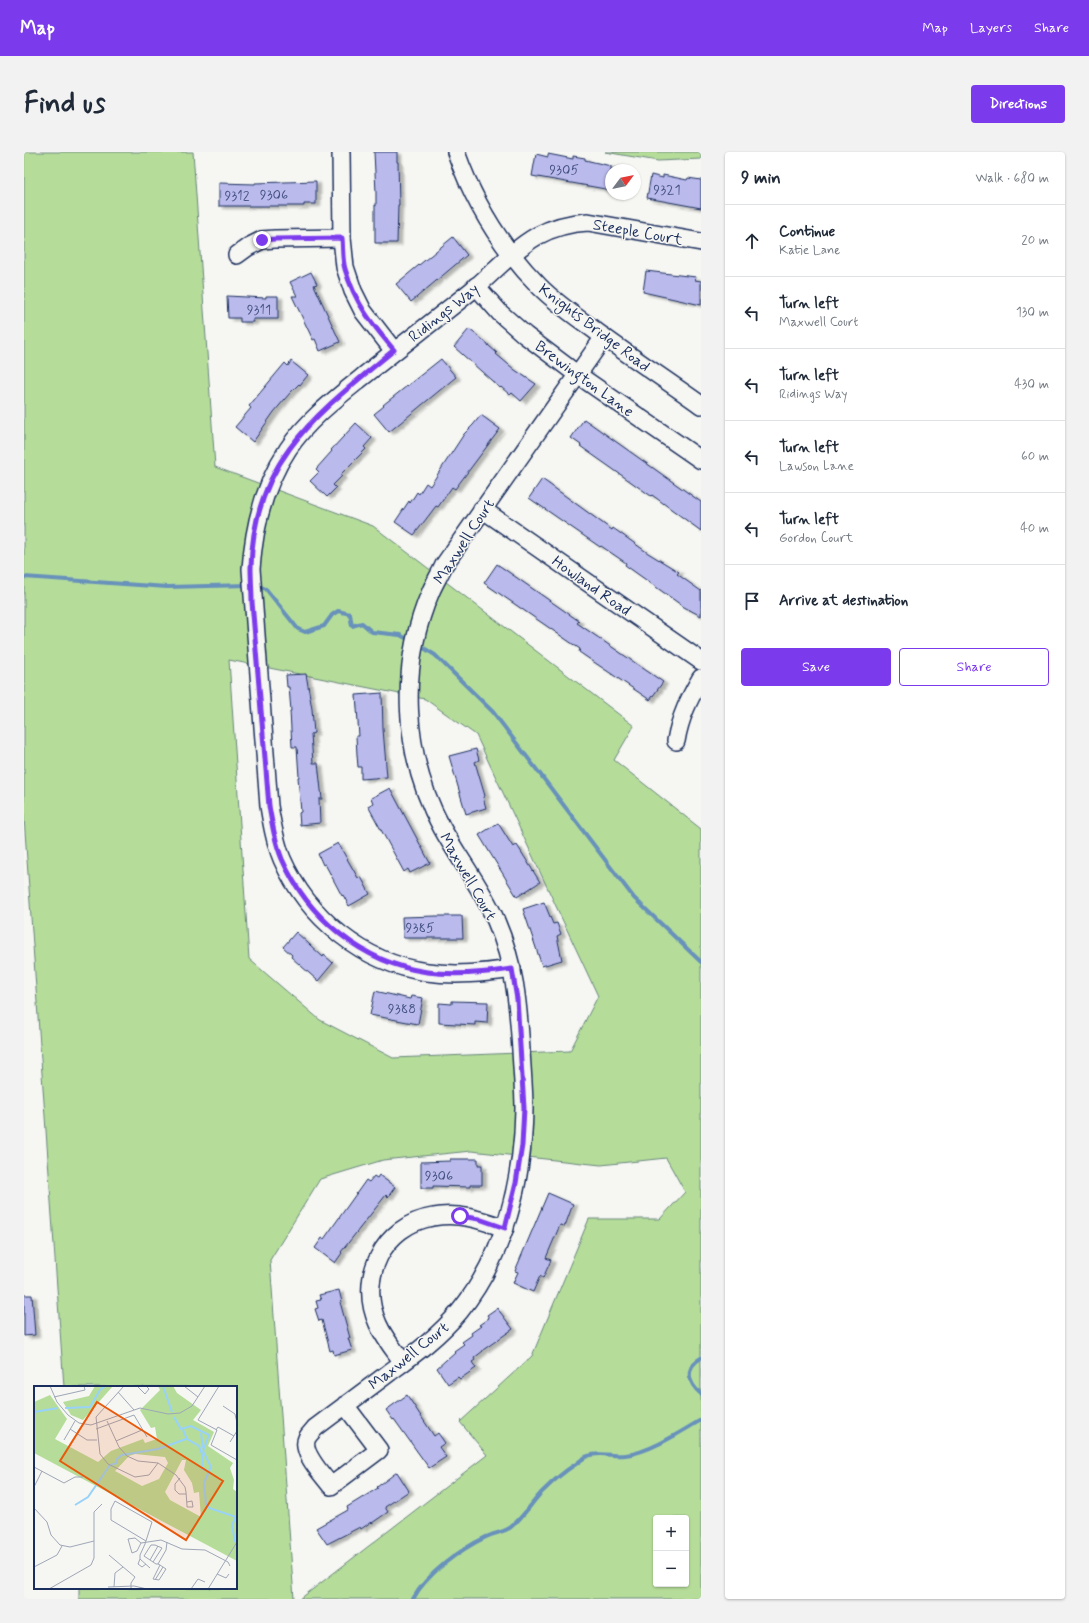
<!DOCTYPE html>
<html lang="en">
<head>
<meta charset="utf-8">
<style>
  :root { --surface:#fff; --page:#f2f2f3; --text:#1f2937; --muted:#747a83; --line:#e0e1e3; --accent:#7c3aed }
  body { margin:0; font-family:Mynerve,sans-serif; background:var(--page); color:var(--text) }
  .controls { position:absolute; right:12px; bottom:12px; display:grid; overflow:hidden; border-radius:4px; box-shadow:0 1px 3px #0004 }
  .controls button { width:36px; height:36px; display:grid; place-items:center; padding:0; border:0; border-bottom:1px solid var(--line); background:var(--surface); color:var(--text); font:20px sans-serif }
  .compass { position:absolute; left:581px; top:12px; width:36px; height:36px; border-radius:50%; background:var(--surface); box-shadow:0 1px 3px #0004; rotate:58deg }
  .stop { position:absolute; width:12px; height:12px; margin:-9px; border:3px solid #7c3aed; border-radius:50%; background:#fff }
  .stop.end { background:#7c3aed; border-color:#fff; box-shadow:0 1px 4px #0008 }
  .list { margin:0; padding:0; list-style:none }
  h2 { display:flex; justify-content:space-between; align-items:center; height:52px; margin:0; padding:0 16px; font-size:17px }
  h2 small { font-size:13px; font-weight:400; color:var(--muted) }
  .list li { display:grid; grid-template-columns:26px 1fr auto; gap:12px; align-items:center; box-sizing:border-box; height:72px; padding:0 16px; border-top:1px solid var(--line) }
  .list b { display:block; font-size:15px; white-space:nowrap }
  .list p { margin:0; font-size:13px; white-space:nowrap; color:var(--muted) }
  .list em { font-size:13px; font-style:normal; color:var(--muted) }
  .actions { display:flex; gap:8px; padding:12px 16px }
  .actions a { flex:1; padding:9px 0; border:1px solid var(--accent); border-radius:4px; text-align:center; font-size:14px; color:var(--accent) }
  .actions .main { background:var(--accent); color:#fff }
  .icon { flex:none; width:22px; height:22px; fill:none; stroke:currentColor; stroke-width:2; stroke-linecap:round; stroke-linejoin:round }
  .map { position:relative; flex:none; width:677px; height:1447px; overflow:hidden; border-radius:4px }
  header { display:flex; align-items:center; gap:24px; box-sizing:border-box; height:56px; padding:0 20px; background:var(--accent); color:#fff }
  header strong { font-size:19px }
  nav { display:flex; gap:22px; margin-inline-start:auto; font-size:14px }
  .intro { display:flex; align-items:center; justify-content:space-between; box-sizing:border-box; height:96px; padding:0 24px }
  h1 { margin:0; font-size:28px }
  .button { padding:10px 18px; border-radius:4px; background:var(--accent); color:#fff; font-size:14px; font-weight:700 }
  main { display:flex; gap:24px; padding:0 24px }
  aside { flex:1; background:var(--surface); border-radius:4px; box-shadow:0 1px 3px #0004 }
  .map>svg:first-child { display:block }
</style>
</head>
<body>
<header>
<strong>Map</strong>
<nav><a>Map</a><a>Layers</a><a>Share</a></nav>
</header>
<div class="intro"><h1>Find us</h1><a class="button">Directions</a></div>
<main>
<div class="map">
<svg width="677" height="1447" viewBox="0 0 677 1447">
  <defs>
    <filter id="shadow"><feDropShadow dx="4.5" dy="2.5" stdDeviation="1" flood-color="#0004"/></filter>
  </defs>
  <rect width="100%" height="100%" fill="#f6f6f2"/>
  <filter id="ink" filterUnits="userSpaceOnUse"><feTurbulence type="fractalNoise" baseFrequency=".025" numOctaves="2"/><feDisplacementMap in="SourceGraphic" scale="8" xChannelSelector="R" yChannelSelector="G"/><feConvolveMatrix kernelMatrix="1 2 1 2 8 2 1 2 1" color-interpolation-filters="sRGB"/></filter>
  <g filter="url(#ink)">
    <g fill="#b5dd99" stroke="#68867c" fill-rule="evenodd">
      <path d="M 0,0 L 169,0 L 191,315 L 349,374 L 610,574 L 590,608 L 677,677 L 677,1447 L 276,1447 L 463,1303 L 436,1270 L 508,1204 L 565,1067 L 636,1067 L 661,1040 L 642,1006 L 577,1013 L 447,999 L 359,1008 L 296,1027 L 246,1108 L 270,1447 L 55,1447 L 55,1436 L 212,1436 L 212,1235 L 40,1235 L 0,665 ZM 205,508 L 401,547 L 452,583 L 574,844 L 546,899 L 369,906 L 296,868 L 225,807 ZM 632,1366 L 662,1366 L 662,1432 L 632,1432 Z"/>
      <polygon points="581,0 677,0 677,7 634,9"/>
    </g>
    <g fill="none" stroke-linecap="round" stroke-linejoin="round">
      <g stroke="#6791bb" stroke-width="4">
        <polyline points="0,425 143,435 225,433"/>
        <polyline points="232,433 242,437 274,477 281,480 300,474 308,463 314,459 326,462 328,474 338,471 348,480 376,483 387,489"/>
        <polyline points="395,493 411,503 469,560 610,746 677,810"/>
        <path d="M 677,1206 C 660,1216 664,1231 677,1242"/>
        <path d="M 389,1447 C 403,1421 437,1397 462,1385 C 470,1381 481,1380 487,1375 C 499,1365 507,1352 517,1341 C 528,1330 539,1320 552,1312 C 556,1309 560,1305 564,1304 C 576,1299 589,1305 601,1303 C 624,1301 657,1280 677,1268"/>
      </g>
    </g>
    <g fill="#babaec" stroke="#1b2f5e" filter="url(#shadow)">
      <polygon points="350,0 373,0 373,10 374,10 375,53 374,53 373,91 351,91 351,53 352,54 352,41"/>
      <polygon points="512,2 524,5 524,2 549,7 549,4 561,6 561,8 587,14 587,38 508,24"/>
      <polygon points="627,23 639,26 639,23 663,28 664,26 677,28 677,56 623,46"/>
      <polygon points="292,29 292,52 280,52 280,54 195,54 195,31 231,32 231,31"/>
      <polygon points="429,85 443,103 387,150 372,132"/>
      <polygon points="622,119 672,125 671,128 677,129 677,153 619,140"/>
      <polygon points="287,120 293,132 290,133 316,190 296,199 291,187 289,188 268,144 273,144 266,130"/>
      <polygon points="203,144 242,146 242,144 254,144 254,167 229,167 229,170 216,170 216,166 204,166"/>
      <polygon points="445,177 464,192 464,193 473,201 472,202 491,218 512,232 497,249 488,241 486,243 477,235 476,236 430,195"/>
      <polygon points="417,207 432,225 365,280 350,262 360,254 359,253"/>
      <polygon points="267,209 284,223 276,233 275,232 266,241 250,260 229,290 211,275 227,256 225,254 261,211 264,214"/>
      <polygon points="457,263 476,277 431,337 428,335 414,355 412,354 390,383 371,370 385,349 386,351 393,340 395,342 402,331 406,334 440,282 449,273"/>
      <polygon points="560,267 677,350 677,379 628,343 627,344 556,294 557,293 547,286"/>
      <polygon points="332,271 348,286 340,295 342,297 316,323 318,324 309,333 312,336 303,345 286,329 295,320 292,317 308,299 307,298"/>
      <polygon points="518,327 588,378 589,376 624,401 655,420 653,422 677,439 677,464 660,455 601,413 602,411 577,394 576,395 505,346"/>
      <polygon points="473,412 555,469 553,471 639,530 626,548 555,500 556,497 460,431"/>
      <polygon points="282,522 288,557 290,581 287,582 289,611 294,611 298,647 295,647 296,671 276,673 275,661 277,660 274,625 275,625 273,595 268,595 266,559 267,559 265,535 263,535 262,523"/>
      <polygon points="358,541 359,577 363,625 337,627 337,615 334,615 333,603 332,584 335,584 332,543"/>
      <polygon points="452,597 455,608 451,610 461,644 459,645 462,656 442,662 425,604"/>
      <polygon points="366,636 406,711 386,721 384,717 380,720 344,654 349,651 347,646"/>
      <polygon points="474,671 489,695 493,693 516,730 493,745 455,683"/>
      <polygon points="314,691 334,726 337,725 346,742 325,754 319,743 318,744 301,712 299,713 294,702"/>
      <polygon points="520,750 529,772 533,771 537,782 533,784 538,808 518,814 499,757"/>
      <polygon points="412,764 438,764 439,786 379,786 378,765"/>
      <polygon points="272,780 299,805 300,803 309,811 294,829 267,805 268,803 259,795"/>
      <polygon points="351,839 386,847 387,844 399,846 394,872 346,863"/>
      <polygon points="428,849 464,850 463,871 451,870 451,873 415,871 415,851 428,852"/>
      <polygon points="426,1007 454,1007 454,1013 458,1013 458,1033 446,1033 446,1035 409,1034 409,1036 397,1036 397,1010 426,1009"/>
      <polygon points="355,1023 371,1035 364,1045 362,1043 317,1100 318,1101 311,1111 291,1096 298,1086 300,1087 342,1028 345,1030 350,1024 353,1026"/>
      <polygon points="524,1041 549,1052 541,1074 536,1073 522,1106 527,1108 519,1126 516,1124 509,1140 489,1131 494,1120 491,1119"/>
      <polygon points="315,1138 318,1150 316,1150 326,1186 324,1186 328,1198 310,1203 309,1198 306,1199 298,1168 295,1169 291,1157 294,1156 292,1149 297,1148 295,1143"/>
      <polygon points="0,1143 8,1143 11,1183 0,1184"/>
      <polygon points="473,1156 489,1177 459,1198 459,1199 450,1206 451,1208 448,1210 452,1216 436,1227 434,1225 424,1232 413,1216 431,1200 430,1199 440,1192 438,1190 448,1183 447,1181 457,1174 455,1173 465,1166 463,1163"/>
      <polygon points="383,1243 410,1284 414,1281 421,1291 415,1295 422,1305 405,1316 370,1267 369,1268 362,1258"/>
      <polygon points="373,1320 385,1339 361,1355 364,1360 348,1371 347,1370 337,1377 336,1375 303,1392 292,1376 324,1358 323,1355 354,1336 353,1335"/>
    </g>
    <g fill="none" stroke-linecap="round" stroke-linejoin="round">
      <g stroke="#1b2f5e" stroke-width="20">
        <g id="minor">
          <polyline points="317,0 318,86 321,115 329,139 339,159 370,199"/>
          <path d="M 432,0 C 450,51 477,96 516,135 C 533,152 554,166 573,180 C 607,205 642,228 677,253"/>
          <polyline points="213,103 224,95 238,88 251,87 318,86"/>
          <polyline points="452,134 476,161 501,183 554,223 677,308"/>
          <polyline points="458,357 677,509"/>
          <path d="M 652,589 C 656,565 665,547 677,526"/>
          <path d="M 488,817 C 460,821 432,824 403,820 C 339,811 284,766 258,707 C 251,690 248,672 245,654 L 227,417 C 230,373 240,333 264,297 C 283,269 310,248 336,227 C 374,196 414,166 452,135 C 472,118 490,97 513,84 C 529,75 546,71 564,70 L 677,90"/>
          <path d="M 379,1210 C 370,1198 360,1186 354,1172 C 333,1127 359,1073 409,1065 C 435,1060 457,1068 481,1076"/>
          <path d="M 321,1253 L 355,1298 L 307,1334 C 299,1323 276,1300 283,1286 C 285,1282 289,1279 291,1276 C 316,1257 341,1239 366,1220 C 391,1202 416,1183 436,1159 C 481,1103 499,1028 500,957 C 500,938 498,918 497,898 C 494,851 491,813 472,769 C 458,736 435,707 418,676 C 379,604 374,515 407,439 C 411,430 416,422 420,413 L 580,185"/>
        </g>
      </g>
      <use href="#minor" stroke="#f6f6f2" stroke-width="17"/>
    </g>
  </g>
  <g fill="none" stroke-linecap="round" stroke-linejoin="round" filter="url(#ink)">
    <path stroke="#7c3aed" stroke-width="5" d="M 238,88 L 251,87 L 318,86 C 319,96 318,107 321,117 C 331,151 348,172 370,198 C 294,261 229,307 227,416 C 227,427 228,439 228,450 L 245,654 C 248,672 251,690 258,707 C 284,766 339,811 403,820 C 432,824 461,821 488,817 L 493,847 L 500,956 L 498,993 L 492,1031 L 481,1076 L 455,1067 L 436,1064"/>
  </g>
  <g text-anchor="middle" stroke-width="3" stroke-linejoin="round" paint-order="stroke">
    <g font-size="14" fill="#435282">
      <text x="540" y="22">9305</text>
      <text x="643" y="42">9321</text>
      <text x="250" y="47">9306</text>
      <text x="213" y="48">9312</text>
      <text x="235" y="162">9311</text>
      <text x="396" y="780">9385</text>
      <text x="378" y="861">9388</text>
      <text x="415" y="1028">9306</text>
    </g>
    <g font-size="16" fill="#1b2f5e" stroke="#f6f6f2">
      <text transform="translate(614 79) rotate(10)" y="6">Steeple Court</text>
      <text transform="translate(419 160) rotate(-38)" y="6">Ridings Way</text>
      <text transform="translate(571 175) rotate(37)" y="6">Knights Bridge Road</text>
      <text transform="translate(561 226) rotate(36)" y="6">Brewington Lane</text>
      <text transform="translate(439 389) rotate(-57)" y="6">Maxwell Court</text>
      <text transform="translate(568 433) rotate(35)" y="6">Howland Road</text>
      <text transform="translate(445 724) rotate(60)" y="6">Maxwell Court</text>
      <text transform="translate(384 1203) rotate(-39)" y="6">Maxwell Court</text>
    </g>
  </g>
  <g transform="translate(10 1234)">
    <rect width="203" height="203" fill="#f6f6f2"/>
    <path d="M 61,0 L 79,0 L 49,34 L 37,29 L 29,16 L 55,10 ZM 124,0 L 139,0 L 143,7 L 167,24 L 159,34 L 180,46 L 174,60 L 199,77 L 196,82 L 200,94 L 199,103 L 203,106 L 203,175 L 0,67 L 0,16 L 16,9 L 33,33 L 21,53 L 64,76 L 77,65 L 109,53 L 111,57 L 123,53 L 121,41 L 117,42 L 106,24 L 126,4 ZM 101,68 L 131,71 L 134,77 L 125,93 L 108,100 L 81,85 L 95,70 ZM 148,74 L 152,74 L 150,84 L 158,97 L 160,107 L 165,106 L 167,131 L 136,114 L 131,106 Z" fill="#b5dd99" fill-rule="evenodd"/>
    <path fill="none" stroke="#99d2f9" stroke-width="2" d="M 129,0 L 138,26M 31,22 L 56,21 L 66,4 L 71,0M 0,26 L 24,22M 140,31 L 147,43 L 157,40 L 175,49 L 169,65 L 177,81 L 170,97 L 172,118 L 175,122 L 202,131 L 198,139 L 201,156M 149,44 L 153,53 L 165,60 L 169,71M 167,47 L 169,62M 169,71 L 168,83 L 173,84M 41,119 L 54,111 L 76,79 L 83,77 L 83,73 L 88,69 L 124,63 L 152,53"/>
    <path fill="none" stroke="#9ea6b7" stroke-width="1" d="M 16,0 L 23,16 L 34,29 L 45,37 L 57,39 L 106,22 L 134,28 L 146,27 L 158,20 L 171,0M 90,0 L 62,31 L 66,68 L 74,78 L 101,91 L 115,89 L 124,77M 103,0 L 111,8 L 115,3 L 112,0M 150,0 L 164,11M 185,0 L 164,34 L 183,44 L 177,59 L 203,74M 84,6 L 100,24M 20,11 L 51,4 L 50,0M 189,20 L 201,28 L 203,37M 73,35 L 85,61 L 93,70 L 104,75 L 124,77 L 142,89 L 151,101 L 152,106 L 153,120 L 153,121 L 159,121 L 158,115 L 153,116M 36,43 L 53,54 L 63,54M 62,43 L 100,29 L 113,51M 182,44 L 184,41 L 200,50M 30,54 L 41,35M 82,55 L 108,44M 196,56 L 203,45M 0,81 L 30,97 L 41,91 L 49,91M 146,92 L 141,98 L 141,104 L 145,108 L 152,108M 0,101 L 8,85M 0,122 L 13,136 L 17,149 L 26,159 L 36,161 L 60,155M 112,155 L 77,134 L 77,123 L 81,115 L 118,136 L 111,158 L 106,169 L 106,173 L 116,182M 107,157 L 103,165 L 98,167 L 94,153 L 101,152 L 107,157 L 127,154 L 148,163 L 171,164 L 194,176 L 196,180M 75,169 L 101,191 L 97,197 L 97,203M 106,173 L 104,178 L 108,181 L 112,178M 116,174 L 124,160M 119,176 L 128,162 L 121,159 L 117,159 L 110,170 L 122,178 L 124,178M 126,179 L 119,193 L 125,194 L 132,183 L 126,179 L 124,178 L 132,164 L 133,156M 0,181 L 23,169 L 28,160M 183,188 L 192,192 L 195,188M 121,194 L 129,181M 74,201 L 100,200 L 113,203M 80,201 L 81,187 L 89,181M 15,203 L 57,179 L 60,172 L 60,126 L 68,118M 157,203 L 164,193 L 171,196M 174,203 L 203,156"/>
    <path fill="#e8590c" fill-opacity="0.15" stroke="#e8590c" stroke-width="2" d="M 63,16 L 189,95 L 152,154 L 26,75 Z"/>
    <rect width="203" height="203" fill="none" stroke="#1b2f5e" stroke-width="2"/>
  </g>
</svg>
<div class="controls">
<button>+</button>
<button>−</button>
</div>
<svg class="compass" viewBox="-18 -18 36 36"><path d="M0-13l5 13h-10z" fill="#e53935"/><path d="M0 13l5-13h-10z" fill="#747a83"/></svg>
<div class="stop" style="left:436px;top:1064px"></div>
<div class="stop end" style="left:238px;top:88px"></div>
</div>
<aside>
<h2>9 min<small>Walk · 680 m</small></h2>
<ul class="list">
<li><svg class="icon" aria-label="ahead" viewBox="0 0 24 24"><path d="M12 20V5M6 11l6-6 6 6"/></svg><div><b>Continue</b><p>Katie Lane</p></div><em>20 m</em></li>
<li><svg class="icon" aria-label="left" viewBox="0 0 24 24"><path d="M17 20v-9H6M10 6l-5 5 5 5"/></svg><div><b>Turn left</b><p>Maxwell Court</p></div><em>130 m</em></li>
<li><svg class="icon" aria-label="left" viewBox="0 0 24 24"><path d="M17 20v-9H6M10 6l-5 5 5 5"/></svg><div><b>Turn left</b><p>Ridings Way</p></div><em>430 m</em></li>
<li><svg class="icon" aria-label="left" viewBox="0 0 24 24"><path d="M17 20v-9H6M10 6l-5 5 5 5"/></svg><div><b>Turn left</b><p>Lawson Lane</p></div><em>60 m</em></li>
<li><svg class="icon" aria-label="left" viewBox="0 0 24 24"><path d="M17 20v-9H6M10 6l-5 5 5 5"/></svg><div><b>Turn left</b><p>Gordon Court</p></div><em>40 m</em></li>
<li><svg class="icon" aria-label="arrive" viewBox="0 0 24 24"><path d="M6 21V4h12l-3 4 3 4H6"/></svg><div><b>Arrive at destination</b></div></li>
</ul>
<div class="actions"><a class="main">Save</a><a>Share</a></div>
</aside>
</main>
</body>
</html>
